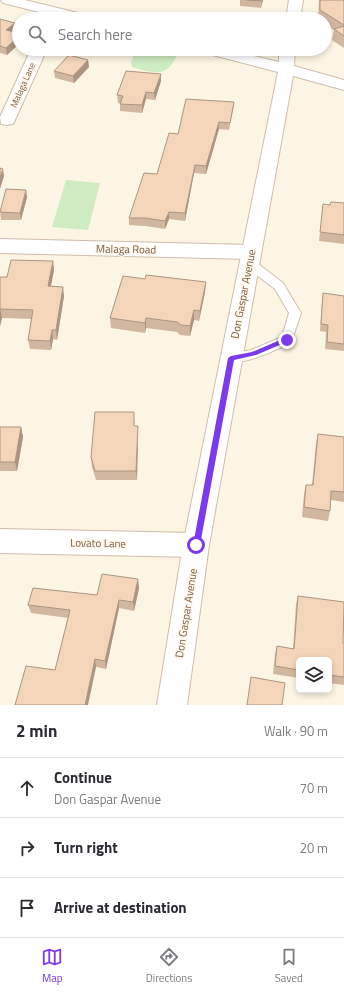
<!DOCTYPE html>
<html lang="en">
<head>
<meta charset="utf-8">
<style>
  :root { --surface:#fff; --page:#f2f2f3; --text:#2b2b33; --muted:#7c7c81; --line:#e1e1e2; --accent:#7c3aed }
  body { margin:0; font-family:"Titillium Web",sans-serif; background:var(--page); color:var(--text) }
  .controls { position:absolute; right:12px; bottom:12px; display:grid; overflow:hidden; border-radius:6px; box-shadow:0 2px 6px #0003 }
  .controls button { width:36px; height:36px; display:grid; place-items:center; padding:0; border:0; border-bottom:1px solid var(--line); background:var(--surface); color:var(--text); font:20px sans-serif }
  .stop { position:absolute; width:12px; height:12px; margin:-9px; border:3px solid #7c3aed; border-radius:50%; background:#fff }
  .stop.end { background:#7c3aed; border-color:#fff; box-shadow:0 1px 4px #0008 }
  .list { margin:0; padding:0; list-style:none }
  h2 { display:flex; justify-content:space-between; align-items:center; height:52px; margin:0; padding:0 16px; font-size:17px }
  h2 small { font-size:13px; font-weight:400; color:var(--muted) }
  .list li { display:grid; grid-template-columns:26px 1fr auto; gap:12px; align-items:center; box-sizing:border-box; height:60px; padding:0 16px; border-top:1px solid var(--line) }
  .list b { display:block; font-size:15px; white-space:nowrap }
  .list p { margin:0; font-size:13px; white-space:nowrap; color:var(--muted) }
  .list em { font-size:13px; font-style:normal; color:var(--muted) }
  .icon { flex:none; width:22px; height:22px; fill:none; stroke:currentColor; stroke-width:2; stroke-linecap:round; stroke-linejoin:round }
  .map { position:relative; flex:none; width:344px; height:705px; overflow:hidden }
  .search { position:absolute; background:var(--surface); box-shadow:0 2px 6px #0003; left:12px; right:12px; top:12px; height:44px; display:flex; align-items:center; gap:10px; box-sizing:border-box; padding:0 14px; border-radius:22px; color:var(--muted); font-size:15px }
  .sheet { height:232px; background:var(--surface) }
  nav { display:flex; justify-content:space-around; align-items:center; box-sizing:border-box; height:56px; border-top:1px solid var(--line); background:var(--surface); font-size:11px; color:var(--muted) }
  nav a { display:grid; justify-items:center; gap:2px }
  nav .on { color:var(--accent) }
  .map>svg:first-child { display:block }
</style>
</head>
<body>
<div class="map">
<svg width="344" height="705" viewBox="0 0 344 705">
  <rect width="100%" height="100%" fill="#fdf5e3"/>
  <g fill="#cfebc1">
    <path d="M 141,49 L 177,49 L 179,50 C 169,77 158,75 132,67 L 131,62 L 134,55 Z"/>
    <polygon points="66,180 100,183 88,230 52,227"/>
  </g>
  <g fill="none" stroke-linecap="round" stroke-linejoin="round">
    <g stroke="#cfbdaa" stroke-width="2">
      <path id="service" d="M 249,259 L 253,260 L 283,283 L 301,313 L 291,343 C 275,350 244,366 227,361 L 225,358 L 227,355 L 251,350 L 282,337 L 289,313 L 275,289 L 245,266 L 244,263 L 245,260 Z"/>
    </g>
    <g stroke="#cfbdaa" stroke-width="2">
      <g id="minor">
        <polygon points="31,49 47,49 15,120 13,124 7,125 1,124 0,117"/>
        <polygon points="0,239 251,245 258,247 261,252 258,257 251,259 0,253"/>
        <polygon points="0,529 196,533 205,537 209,545 205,553 196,557 0,553"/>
      </g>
    </g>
    <g stroke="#cfbdaa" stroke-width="2">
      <g id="tertiary">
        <polygon points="1,0 25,0 90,16 92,19 67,19 3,3"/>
        <polygon points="289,0 303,0 300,19 286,19"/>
        <polygon points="198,49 224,49 279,62 279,49 295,49 294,66 344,80 344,90 293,76 209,545 187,705 157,705 183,545 278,72 201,52"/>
      </g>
    </g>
    <use href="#service" fill="#fff" fill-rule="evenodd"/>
    <use href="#minor" fill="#fff" fill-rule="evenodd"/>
    <use href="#tertiary" fill="#fff" fill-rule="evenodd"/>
  </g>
  <g fill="#d2b7a0">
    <polygon points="240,0 263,0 261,8 240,6"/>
    <polygon points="319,0 344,0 344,48 332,40 334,30 325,25 325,19 318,19"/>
    <polygon points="0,19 16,29 13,32 19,33 19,44 7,55 0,53"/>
    <polygon points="88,60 89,67 74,83 55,78 54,71"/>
    <polygon points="161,74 161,81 155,100 146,99 142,113 120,111 120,103 118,103 117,95"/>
    <polygon points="234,102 233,110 229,130 219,129 206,174 194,173 185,221 169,219 165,229 145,226 129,225 129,218 157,174 178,134"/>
    <polygon points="27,197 21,220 1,220 0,210"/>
    <polygon points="344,203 344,244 319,241 323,204 330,205"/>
    <polygon points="53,261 54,270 51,286 64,296 57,340 53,339 51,350 30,349 28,340 32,319 2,318 0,326 0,277 7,277"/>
    <polygon points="145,279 206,282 205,292 199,321 194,320 190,336 180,335 177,332 146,328 145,333 111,328 110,318"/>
    <polygon points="323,293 344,296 344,351 325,349 326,332 320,331 322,301"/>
    <polygon points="135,422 134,426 138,436 137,480 96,480 92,467 91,457"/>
    <polygon points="0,427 21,427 23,437 17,471 0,471"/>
    <polygon points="318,434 344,437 344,502 331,500 330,511 328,521 302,517 304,494 306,485 312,485 316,443"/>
    <polygon points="138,579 139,588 134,611 119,608 106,669 96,667 55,670 68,618 31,613 28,605 97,595"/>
    <polygon points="298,596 343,643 344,643 344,685 329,683 329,660 299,660 299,678 273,674 275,654 277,646 293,649 296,604"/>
  </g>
  <g fill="#ab9582">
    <polygon points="262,0 263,0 261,8"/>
    <polygon points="15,23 16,29 7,37 6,30"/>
    <polygon points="19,36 19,44 7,55 6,48"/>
    <polygon points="88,60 89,67 74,83 73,76"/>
    <polygon points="161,74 161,81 155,100 154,93"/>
    <polygon points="146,92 146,99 142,113 142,105"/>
    <polygon points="219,122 219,129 206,174 206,166"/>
    <polygon points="195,165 194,173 185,221 185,213"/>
    <polygon points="3,169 4,176 0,189 0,178"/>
    <polygon points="26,190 27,197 21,220 20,213"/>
    <polygon points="169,212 169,219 165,229 165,221"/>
    <polygon points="53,261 54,270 49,295 48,286"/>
    <polygon points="206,282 205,292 199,321 200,311"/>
    <polygon points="63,287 64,296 57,340 56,330"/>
    <polygon points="0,308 2,318 0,326"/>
    <polygon points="194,310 194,320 190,336 190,326"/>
    <polygon points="146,318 146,328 145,333 145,323"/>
    <polygon points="52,330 53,339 51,350 50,341"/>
    <polygon points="138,426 138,436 137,480 136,471"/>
    <polygon points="21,427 23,437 17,471 15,462"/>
    <polygon points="138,579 139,588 134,611 133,602"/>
    <polygon points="119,600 119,608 106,669 105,661"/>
    <polygon points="95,659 96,667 88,705 85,705"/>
  </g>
  <g fill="#f4d5ba" stroke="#ab9582">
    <polygon points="247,0 262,0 262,1"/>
    <polygon points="320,0 344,0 344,25 320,10"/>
    <polygon points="0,19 15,23 6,30 19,33 19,36 6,48 0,46"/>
    <polygon points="344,26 344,36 334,29"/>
    <polygon points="69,55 88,60 73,76 54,71"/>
    <polygon points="126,71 161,74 154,93 146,92 142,105 120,104 123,96 117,95"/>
    <polygon points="186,99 234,102 230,123 219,122 206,166 195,165 185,213 169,212 165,221 145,218 129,218 144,173 157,174 169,133 178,134"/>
    <polygon points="0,168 3,169 0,178"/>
    <polygon points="6,189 26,190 20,213 0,212"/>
    <polygon points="331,202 344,203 344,235 320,232 323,204 330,205"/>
    <polygon points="11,260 53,261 48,286 63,287 56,330 52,330 50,341 28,340 33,310 0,309 0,277 7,277"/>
    <polygon points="146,275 206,282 200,311 194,310 190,326 181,325 177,322 146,318 145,323 110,318 123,276 145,279"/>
    <polygon points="323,293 344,296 344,344 327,342 328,325 321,324"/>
    <polygon points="95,412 134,412 134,426 138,426 136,471 95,471 91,457"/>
    <polygon points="0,427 21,427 15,462 0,462"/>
    <polygon points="318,434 344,437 344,492 331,491 330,511 304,507 306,485 313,485"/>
    <polygon points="102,574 138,579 133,602 119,600 105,661 95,659 85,705 15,705 26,666 55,670 70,610 28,605 33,588 97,595"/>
    <polygon points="298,596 344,602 343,643 344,643 344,677 329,675 329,660 299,660 299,670 275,666 277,646 294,649"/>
    <polygon points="251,677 285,683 282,705 247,705"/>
  </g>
  <polygon fill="#7c3aed" points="287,337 289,338 289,341 256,355 234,360 200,545 196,548 194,547 193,545 228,358 231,356 252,352"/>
  <g text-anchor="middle" stroke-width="3" stroke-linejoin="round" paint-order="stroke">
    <g font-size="9" fill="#765c48" stroke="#fff8ea">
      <text transform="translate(23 85) rotate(-66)" y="3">Malaga Lane</text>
    </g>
    <g font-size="11" fill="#765c48" stroke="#fff8ea">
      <text transform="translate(126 249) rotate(1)" y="4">Malaga Road</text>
      <text transform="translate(243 294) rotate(-79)" y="4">Don Gaspar Avenue</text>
      <text transform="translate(98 543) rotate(1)" y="4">Lovato Lane</text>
      <text transform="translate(186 613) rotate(-81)" y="4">Don Gaspar Avenue</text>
    </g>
  </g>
</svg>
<div class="controls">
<button><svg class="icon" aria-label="layers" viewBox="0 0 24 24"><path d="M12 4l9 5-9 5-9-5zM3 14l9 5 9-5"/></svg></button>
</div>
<div class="stop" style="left:196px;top:545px"></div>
<div class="stop end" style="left:287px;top:340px"></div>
<div class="search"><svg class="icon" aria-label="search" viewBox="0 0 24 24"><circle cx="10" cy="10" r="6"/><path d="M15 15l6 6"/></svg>Search here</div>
</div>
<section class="sheet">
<h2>2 min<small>Walk · 90 m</small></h2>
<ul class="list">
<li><svg class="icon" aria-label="ahead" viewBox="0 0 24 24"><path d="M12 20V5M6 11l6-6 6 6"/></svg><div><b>Continue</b><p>Don Gaspar Avenue</p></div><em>70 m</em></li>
<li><svg class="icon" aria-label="right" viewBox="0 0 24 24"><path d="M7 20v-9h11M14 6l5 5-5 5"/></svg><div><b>Turn right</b></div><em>20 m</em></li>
<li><svg class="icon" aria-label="arrive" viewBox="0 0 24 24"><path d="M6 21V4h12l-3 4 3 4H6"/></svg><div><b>Arrive at destination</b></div></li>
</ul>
</section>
<nav>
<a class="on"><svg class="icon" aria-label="map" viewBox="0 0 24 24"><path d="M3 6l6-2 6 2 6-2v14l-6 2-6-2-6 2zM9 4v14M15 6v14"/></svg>Map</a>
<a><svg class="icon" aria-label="directions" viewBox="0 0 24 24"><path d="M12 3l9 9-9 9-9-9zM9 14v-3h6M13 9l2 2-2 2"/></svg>Directions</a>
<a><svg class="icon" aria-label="saved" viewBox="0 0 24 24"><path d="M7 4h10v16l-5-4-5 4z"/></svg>Saved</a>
</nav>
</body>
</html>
